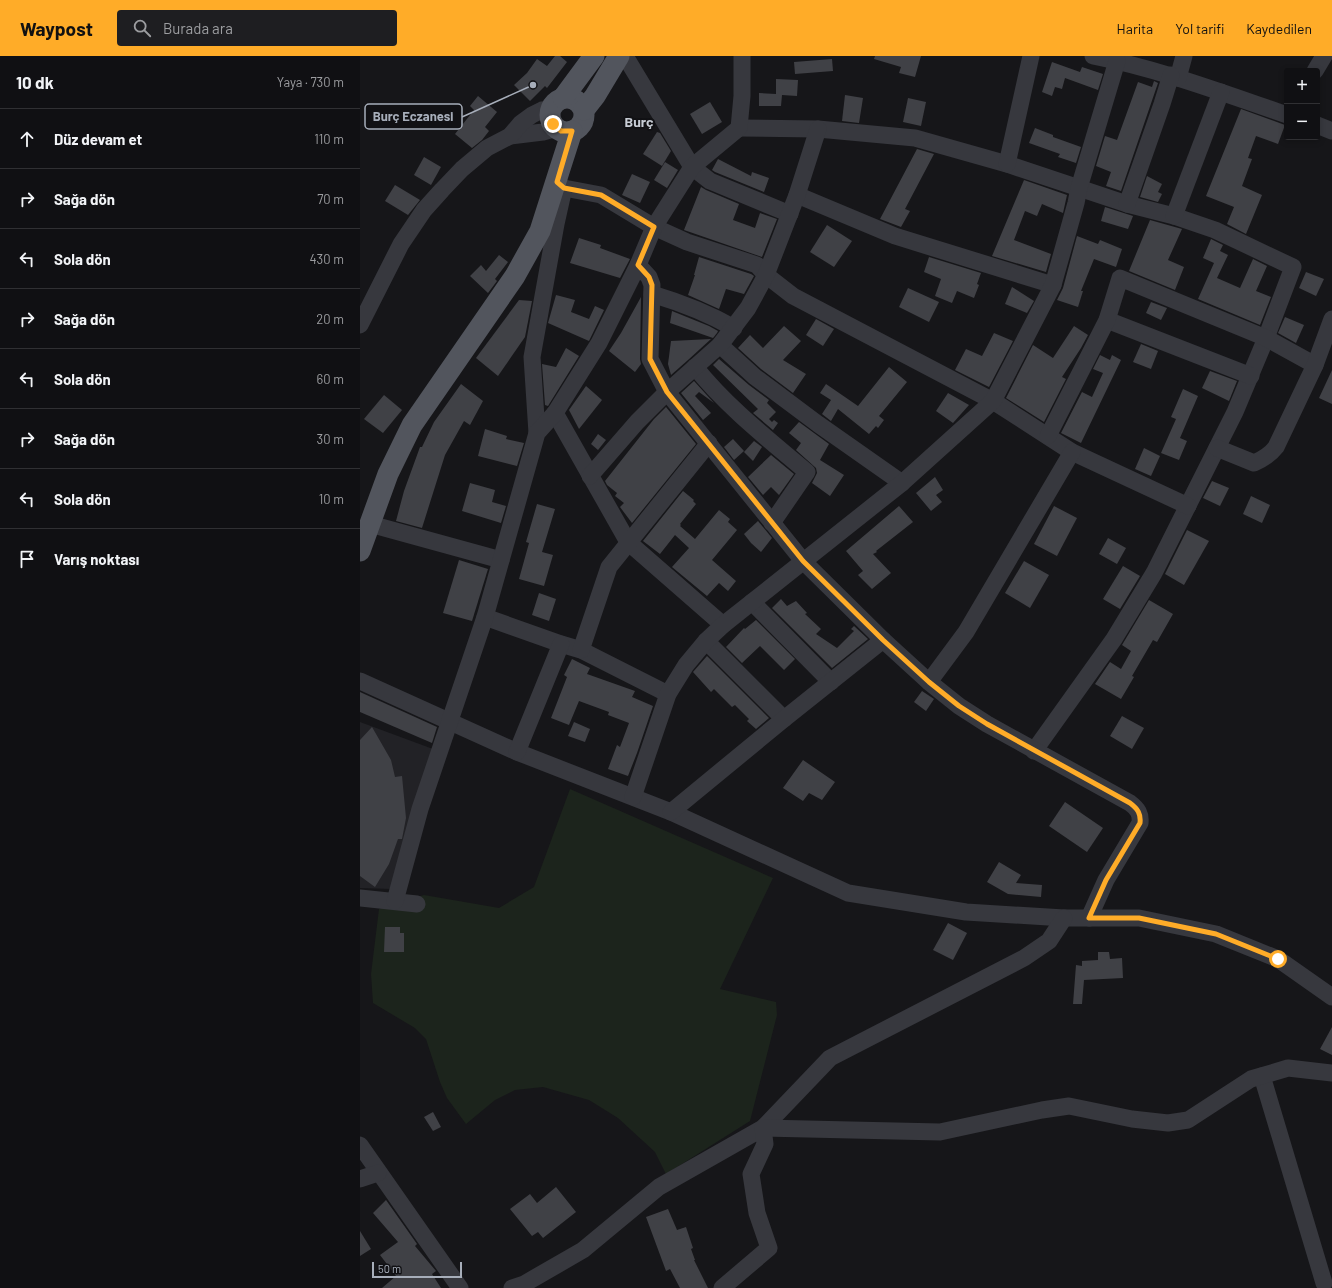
<!DOCTYPE html>
<html lang="tr">
<head>
<meta charset="utf-8">
<style>
  :root { --surface:#101013; --page:#1e1e21; --text:#f1f3f6; --muted:#9c9da0; --line:#303033; --accent:#ffac28 }
  body { margin:0; font-family:Barlow,sans-serif; background:var(--page); color:var(--text) }
  .controls { position:absolute; right:12px; top:12px; display:grid; overflow:hidden; border-radius:4px; box-shadow:0 2px 6px #0003 }
  .controls button { width:36px; height:36px; display:grid; place-items:center; padding:0; border:0; border-bottom:1px solid var(--line); background:var(--surface); color:var(--text); font:20px sans-serif }
  .scale { position:absolute; left:12px; bottom:10px; width:90px; box-sizing:border-box; padding-left:4px; border:2px solid #a7aeba; border-top:0; font-size:11px; line-height:14px; white-space:nowrap; color:#a7aeba; -webkit-text-stroke:3px #111114; paint-order:stroke }
  .stop { position:absolute; width:12px; height:12px; margin:-9px; border:3px solid #ffac28; border-radius:50%; background:#fff }
  .stop.end { background:#ffac28; border-color:#fff; box-shadow:0 1px 4px #0008 }
  .list { margin:0; padding:0; list-style:none }
  h2 { display:flex; justify-content:space-between; align-items:center; height:52px; margin:0; padding:0 16px; font-size:17px }
  h2 small { font-size:13px; font-weight:400; color:var(--muted) }
  .list li { display:grid; grid-template-columns:26px 1fr auto; gap:12px; align-items:center; box-sizing:border-box; height:60px; padding:0 16px; border-top:1px solid var(--line) }
  .list b { display:block; font-size:15px; white-space:nowrap }
  .list em { font-size:13px; font-style:normal; color:var(--muted) }
  .icon { flex:none; width:22px; height:22px; fill:none; stroke:currentColor; stroke-width:2; stroke-linecap:round; stroke-linejoin:round }
  .map { position:relative; flex:none; width:972px; height:1232px; overflow:hidden }
  header { display:flex; align-items:center; gap:24px; box-sizing:border-box; height:56px; padding:0 20px; background:var(--accent); color:#111 }
  header strong { font-size:19px }
  nav { display:flex; gap:22px; margin-inline-start:auto; font-size:14px }
  .search { width:280px; height:36px; background:var(--page); display:flex; align-items:center; gap:10px; box-sizing:border-box; padding:0 14px; border-radius:4px; color:var(--muted); font-size:15px }
  main { display:flex }
  aside { flex:1; background:var(--surface) }
  .map>svg:first-child { display:block }
</style>
</head>
<body>
<header>
<strong>Waypost</strong>
<div class="search"><svg class="icon" aria-label="search" viewBox="0 0 24 24"><circle cx="10" cy="10" r="6"/><path d="M15 15l6 6"/></svg>Burada ara</div>
<nav><a>Harita</a><a>Yol tarifi</a><a>Kaydedilen</a></nav>
</header>
<main>
<aside>
<h2>10 dk<small>Yaya · 730 m</small></h2>
<ul class="list">
<li><svg class="icon" aria-label="ahead" viewBox="0 0 24 24"><path d="M12 20V5M6 11l6-6 6 6"/></svg><div><b>Düz devam et</b></div><em>110 m</em></li>
<li><svg class="icon" aria-label="right" viewBox="0 0 24 24"><path d="M7 20v-9h11M14 6l5 5-5 5"/></svg><div><b>Sağa dön</b></div><em>70 m</em></li>
<li><svg class="icon" aria-label="left" viewBox="0 0 24 24"><path d="M17 20v-9H6M10 6l-5 5 5 5"/></svg><div><b>Sola dön</b></div><em>430 m</em></li>
<li><svg class="icon" aria-label="right" viewBox="0 0 24 24"><path d="M7 20v-9h11M14 6l5 5-5 5"/></svg><div><b>Sağa dön</b></div><em>20 m</em></li>
<li><svg class="icon" aria-label="left" viewBox="0 0 24 24"><path d="M17 20v-9H6M10 6l-5 5 5 5"/></svg><div><b>Sola dön</b></div><em>60 m</em></li>
<li><svg class="icon" aria-label="right" viewBox="0 0 24 24"><path d="M7 20v-9h11M14 6l5 5-5 5"/></svg><div><b>Sağa dön</b></div><em>30 m</em></li>
<li><svg class="icon" aria-label="left" viewBox="0 0 24 24"><path d="M17 20v-9H6M10 6l-5 5 5 5"/></svg><div><b>Sola dön</b></div><em>10 m</em></li>
<li><svg class="icon" aria-label="arrive" viewBox="0 0 24 24"><path d="M6 21V4h12l-3 4 3 4H6"/></svg><div><b>Varış noktası</b></div></li>
</ul>
</aside>
<div class="map">
<svg width="972" height="1232" viewBox="0 0 972 1232">
  <rect width="100%" height="100%" fill="#161619"/>
  <polygon fill="#222226" points="0,666 73,693 32,833 0,832"/>
  <polygon fill="#1c241c" points="210,733 413,822 360,933 416,946 417,959 390,1065 306,1118 295,1096 258,1062 229,1044 183,1031 155,1034 135,1044 106,1068 87,1042 80,1026 66,983 55,972 13,947 11,918 19,853 64,839 139,852 174,831"/>
  <g fill="#404146">
    <polygon points="195,0 200,0 207,6 187,32 185,30 170,45 154,29 167,17 177,3 187,10"/>
    <polygon points="515,0 561,0 555,21 539,17 541,11 514,3"/>
    <polygon points="472,3 473,15 435,18 434,6"/>
    <polygon points="692,6 720,16 722,11 743,18 738,34 705,22 702,33 695,31 692,40 682,36"/>
    <polygon points="416,23 438,24 437,40 422,39 421,50 399,50 399,37 416,38"/>
    <polygon points="794,25 798,27 761,135 746,130 751,116 736,110 745,80 757,84 778,26 792,31"/>
    <polygon points="485,39 503,42 499,67 482,65"/>
    <polygon points="118,40 137,56 125,71 129,75 122,84 112,92 95,78 114,54 110,50"/>
    <polygon points="548,42 566,46 561,70 543,66"/>
    <polygon points="350,46 362,66 342,78 330,58"/>
    <polygon points="881,53 925,69 918,88 896,80 888,102 892,103 882,130 902,139 886,178 867,168 874,151 846,140"/>
    <polygon points="675,72 693,79 693,81 721,91 716,107 698,101 700,98 669,87"/>
    <polygon points="297,76 300,77 311,95 302,110 283,98"/>
    <polygon points="557,93 574,98 545,153 550,155 541,171 520,163"/>
    <polygon points="64,101 81,111 71,129 54,119"/>
    <polygon points="358,103 391,120 392,116 409,122 404,136 355,116 352,114"/>
    <polygon points="305,106 318,114 307,132 294,124"/>
    <polygon points="272,118 290,126 280,147 262,139"/>
    <polygon points="787,120 802,128 798,136 802,138 798,146 780,141"/>
    <polygon points="664,124 707,139 703,157 682,148 677,160 665,155 654,184 691,198 686,216 632,200"/>
    <polygon points="35,129 60,144 48,159 25,145"/>
    <polygon points="341,131 346,134 379,148 373,164 395,172 400,157 417,163 402,201 324,174"/>
    <polygon points="745,151 773,160 768,173 741,165"/>
    <polygon points="790,164 822,173 808,204 824,211 815,234 769,215"/>
    <polygon points="467,169 492,185 474,211 450,196"/>
    <polygon points="717,180 738,188 740,184 762,193 756,211 734,203 721,235 723,235 718,251 697,244 703,232"/>
    <polygon points="219,182 241,189 240,192 270,203 260,222 210,207"/>
    <polygon points="851,183 863,189 860,195 868,199 857,222 880,232 893,203 907,210 896,235 911,241 900,269 838,243 854,207 843,202"/>
    <polygon points="139,199 148,206 135,223 137,225 128,237 110,220 121,209 126,215"/>
    <polygon points="339,201 391,218 394,220 384,238 366,233 359,253 328,239 335,219 334,219"/>
    <polygon points="569,201 621,217 617,228 619,229 614,242 597,235 592,247 575,240 581,223 564,216"/>
    <polygon points="946,216 964,223 956,240 939,232"/>
    <polygon points="652,231 674,245 667,257 645,248"/>
    <polygon points="548,232 579,246 569,266 539,251"/>
    <polygon points="196,239 215,244 211,256 229,263 235,250 244,254 229,285 188,267"/>
    <polygon points="281,241 280,303 281,308 275,316 249,295 261,277"/>
    <polygon points="159,244 172,245 165,281 138,320 116,302"/>
    <polygon points="791,246 807,252 801,264 786,257"/>
    <polygon points="312,255 349,270 358,275 357,277 353,282 310,267"/>
    <polygon points="925,261 944,269 936,287 918,277"/>
    <polygon points="456,263 474,273 463,290 446,279"/>
    <polygon points="424,270 441,285 423,304 446,318 433,337 401,313 378,292 390,279 403,292"/>
    <polygon points="714,270 728,279 721,292 702,321 706,323 684,366 646,342 673,289 693,302"/>
    <polygon points="634,277 653,285 629,331 595,314 606,293 622,300"/>
    <polygon points="351,283 328,304 311,319 308,308 311,285"/>
    <polygon points="781,288 798,295 791,313 773,306"/>
    <polygon points="206,292 219,300 188,350 185,349 182,308 196,311"/>
    <polygon points="740,299 750,304 752,299 761,304 721,387 701,377 722,336 732,341 743,317 733,313"/>
    <polygon points="359,303 389,329 409,344 407,347 416,356 409,363 412,366 414,364 418,367 413,374 393,357 398,353 353,309"/>
    <polygon points="529,311 547,326 519,360 524,364 518,372 516,370 509,378 478,353 471,365 462,358 471,344 460,337 466,328 498,350"/>
    <polygon points="972,314 972,348 959,342"/>
    <polygon points="850,315 877,325 869,345 842,332"/>
    <polygon points="334,325 354,347 339,336 335,340 351,357 343,364 321,337"/>
    <polygon points="101,328 123,345 110,369 104,365 85,399 62,472 36,465 44,435 60,391 62,391 74,366"/>
    <polygon points="226,330 242,344 219,373 209,354"/>
    <polygon points="823,333 838,340 820,382 827,385 819,404 801,397 816,363 811,361"/>
    <polygon points="588,337 609,349 593,367 576,355"/>
    <polygon points="24,339 42,354 23,377 4,363"/>
    <polygon points="306,351 336,388 272,467 260,451 264,447 255,440 257,437 247,429 245,425 294,363"/>
    <polygon points="439,366 469,388 460,404 484,419 470,440 452,427 457,417 456,412 436,394 441,387 429,377"/>
    <polygon points="125,373 147,380 146,383 164,387 157,410 118,400"/>
    <polygon points="238,378 246,384 238,394 231,388"/>
    <polygon points="373,383 384,395 374,404 364,391"/>
    <polygon points="394,385 402,391 393,405 384,396"/>
    <polygon points="784,392 800,400 791,420 775,413"/>
    <polygon points="411,399 434,418 419,439 411,431 403,439 388,421"/>
    <polygon points="575,421 583,434 576,439 582,446 571,455 556,437"/>
    <polygon points="852,425 869,432 860,450 843,442"/>
    <polygon points="110,427 135,434 132,446 146,450 141,467 102,455"/>
    <polygon points="323,435 334,444 333,445 336,448 320,468 321,469 320,470 335,483 359,454 370,463 368,466 377,474 352,504 376,525 368,535 359,527 347,540 312,511 329,492 315,479 300,498 283,485"/>
    <polygon points="891,440 910,449 902,467 883,458"/>
    <polygon points="177,448 195,453 182,496 193,499 184,530 159,523 169,487 166,486"/>
    <polygon points="539,450 553,466 516,495 517,496 513,498 531,517 512,533 498,519 503,515 486,495"/>
    <polygon points="694,450 717,462 697,500 674,488"/>
    <polygon points="398,465 412,482 401,496 391,487 384,478"/>
    <polygon points="827,474 849,485 824,529 805,518"/>
    <polygon points="748,482 766,492 757,508 739,498"/>
    <polygon points="99,504 128,513 112,565 83,557"/>
    <polygon points="664,505 689,519 670,552 645,537"/>
    <polygon points="763,510 780,520 760,553 743,543"/>
    <polygon points="179,537 196,543 189,565 172,559"/>
    <polygon points="421,543 427,550 436,545 447,557 445,558 461,573 456,578 477,592 494,575 491,573 494,570 508,583 472,612 412,552"/>
    <polygon points="789,544 813,558 797,586 793,584 772,620 774,621 761,643 735,628 750,606 761,613 771,595 762,589"/>
    <polygon points="396,564 435,603 424,614 400,590 382,607 366,591 384,572 385,573"/>
    <polygon points="347,600 409,662 396,673 387,665 389,663 375,649 372,651 354,633 351,636 333,616"/>
    <polygon points="212,603 230,612 227,618 275,635 272,641 293,650 277,697 268,720 248,713 257,689 260,691 269,667 248,659 249,656 219,645 209,669 191,662 207,621 204,619"/>
    <polygon points="562,635 574,643 566,655 554,646"/>
    <polygon points="0,636 77,671 72,687 0,656"/>
    <polygon points="762,660 784,672 772,693 750,680"/>
    <polygon points="214,666 230,673 225,686 208,680"/>
    <polygon points="12,671 31,704 35,721 42,720 46,762 42,783 38,783 29,808 15,831 0,820 0,684"/>
    <polygon points="443,704 475,726 462,744 449,737 443,745 423,732"/>
    <polygon points="705,746 743,772 727,796 689,770"/>
    <polygon points="639,806 661,819 656,827 682,829 681,841 648,838 627,826"/>
    <polygon points="588,867 607,877 593,904 573,894"/>
    <polygon points="25,871 40,871 40,877 44,877 44,896 24,896"/>
    <polygon points="738,896 749,896 750,903 762,902 763,922 724,924 722,948 713,948 716,909 722,910 722,905 738,904"/>
    <polygon points="972,971 972,999 960,993"/>
    <polygon points="73,1056 81,1071 73,1075 64,1061"/>
    <polygon points="196,1131 216,1156 183,1182 178,1176 172,1180 150,1153 170,1138 177,1147"/>
    <polygon points="26,1144 57,1188 55,1190 76,1215 72,1218 81,1232 22,1232 36,1220 20,1199 38,1186 13,1157"/>
    <polygon points="308,1153 317,1174 326,1171 333,1192 331,1193 335,1204 334,1204 348,1232 320,1232 310,1213 306,1215 286,1161"/>
    <polygon points="0,1175 11,1193 0,1200"/>
  </g>
  <g fill="none" stroke-linecap="round" stroke-linejoin="round">
    <g stroke="#37383e" stroke-width="17">
      <polyline points="265,0 332,111 350,125 430,158"/>
      <path d="M 733,0 C 799,13 863,37 927,59"/>
      <polyline points="955,15 964,0"/>
      <polyline points="818,22 824,0"/>
      <polyline points="957,69 972,75"/>
      <polyline points="379,72 458,73 555,82 647,108 767,148 814,160 855,174 933,211 906,282 875,356 794,517 754,583 674,695"/>
      <polyline points="150,80 183,76 197,72"/>
      <polyline points="647,108 671,0"/>
      <polyline points="197,126 204,132 241,139 294,171 327,186 397,209 406,219 433,240 633,345 712,396 828,450"/>
      <polyline points="437,139 535,180 693,229"/>
      <polyline points="767,148 802,48 811,19"/>
      <polyline points="814,160 861,36"/>
      <path d="M 278,209 L 289,221 L 292,229 L 290,303 L 307,336 L 443,505 L 523,584 L 569,626 L 599,650 L 627,668 L 770,747 C 778,753 781,758 780,767 L 746,824 L 729,862"/>
      <path d="M 292,238 C 322,247 346,256 374,272"/>
      <polyline points="747,264 891,320"/>
      <polyline points="0,269 41,188 64,154 82,134 102,113 127,92 150,80 161,67 172,59 182,54 191,53"/>
      <polyline points="360,289 395,321 458,368 542,427"/>
      <path d="M 335,311 C 367,351 408,383 447,416 L 412,467"/>
      <polyline points="195,357 268,486 363,569"/>
      <polyline points="177,377 172,301 196,168 204,132"/>
      <polyline points="688,380 747,264 760,222 906,282 955,309"/>
      <path d="M 857,392 L 894,407 C 903,403 910,399 916,391 L 955,309 L 972,263"/>
      <polyline points="230,420 277,366 307,336 360,289 388,252 406,219 437,139 458,73"/>
      <polyline points="10,468 141,504"/>
      <polyline points="392,546 471,626"/>
      <polyline points="125,561 201,588 221,594 308,638"/>
      <polyline points="346,585 424,663"/>
      <polyline points="221,594 249,511 349,387"/>
      <polyline points="0,625 157,696 311,756 488,837 606,856 704,862 779,862 856,878 918,903 972,941"/>
      <polyline points="569,626 606,576 712,396"/>
      <polyline points="157,696 201,588"/>
      <polyline points="273,741 308,638 326,609 346,585 363,569 542,427 633,345 693,229 716,147 719,132 757,5"/>
      <polyline points="311,756 424,663 523,584"/>
      <polyline points="0,842 57,848"/>
      <polyline points="35,845 60,753 125,561 177,377 195,357 239,287 278,209 294,171 332,111 379,72 382,40 382,0"/>
      <polyline points="902,1020 964,1227"/>
      <polyline points="0,1089 100,1232"/>
      <polyline points="0,1123 18,1117"/>
      <polyline points="152,1232 164,1228 223,1194 299,1131 403,1072 470,1002 664,902 689,885 704,862"/>
      <polyline points="362,1232 409,1192 397,1157 391,1118 405,1088 403,1072 580,1076 682,1054 709,1050 772,1063 808,1067 828,1064 891,1023 928,1012 972,1017"/>
    </g>
    <g stroke="#52555d" stroke-width="21">
      <circle cx="207" cy="59" r="17"/>
      <polyline points="203,42 234,0"/>
      <polyline points="224,54 235,40 259,0"/>
      <polyline points="0,495 28,418 52,369 155,220 180,175 212,75"/>
    </g>
  </g>
  <g fill="none" stroke-linecap="round" stroke-linejoin="round">
    <path stroke="#ffac28" stroke-width="5" d="M 193,68 L 201,75 L 212,75 L 197,126 L 204,132 L 241,139 L 294,171 L 278,209 L 289,221 L 292,229 L 290,303 L 307,336 L 443,505 L 523,584 L 569,626 L 599,650 L 627,668 L 770,747 C 778,753 781,758 780,767 L 746,824 L 729,862 L 779,862 L 856,878 L 918,903"/>
  </g>
  <g text-anchor="middle" stroke-width="4" stroke-linejoin="round" paint-order="stroke">
    <g font-size="14" font-weight="bold" fill="#c8cdd5" stroke="#111114">
      <text x="279" y="71">Burç</text>
    </g>
  </g>
  <path fill="none" stroke="#a7aeba" stroke-width="1.5" d="M173 29L102 61"/>
  <circle fill="#a7aeba" stroke="#111114" stroke-width="1.5" cx="173" cy="29" r="4"/>
  <rect fill="#111114" stroke="#a7aeba" stroke-width="1.5" x="5" y="48" width="97" height="25" rx="4"/>
  <g font-size="13" text-anchor="middle" font-weight="bold" fill="#a7aeba">
    <text x="53" y="65">Burç Eczanesi</text>
  </g>
</svg>
<div class="controls">
<button>+</button>
<button>−</button>
</div>
<div class="scale">50 m</div>
<div class="stop" style="left:918px;top:903px"></div>
<div class="stop end" style="left:193px;top:68px"></div>
</div>
</main>
</body>
</html>
